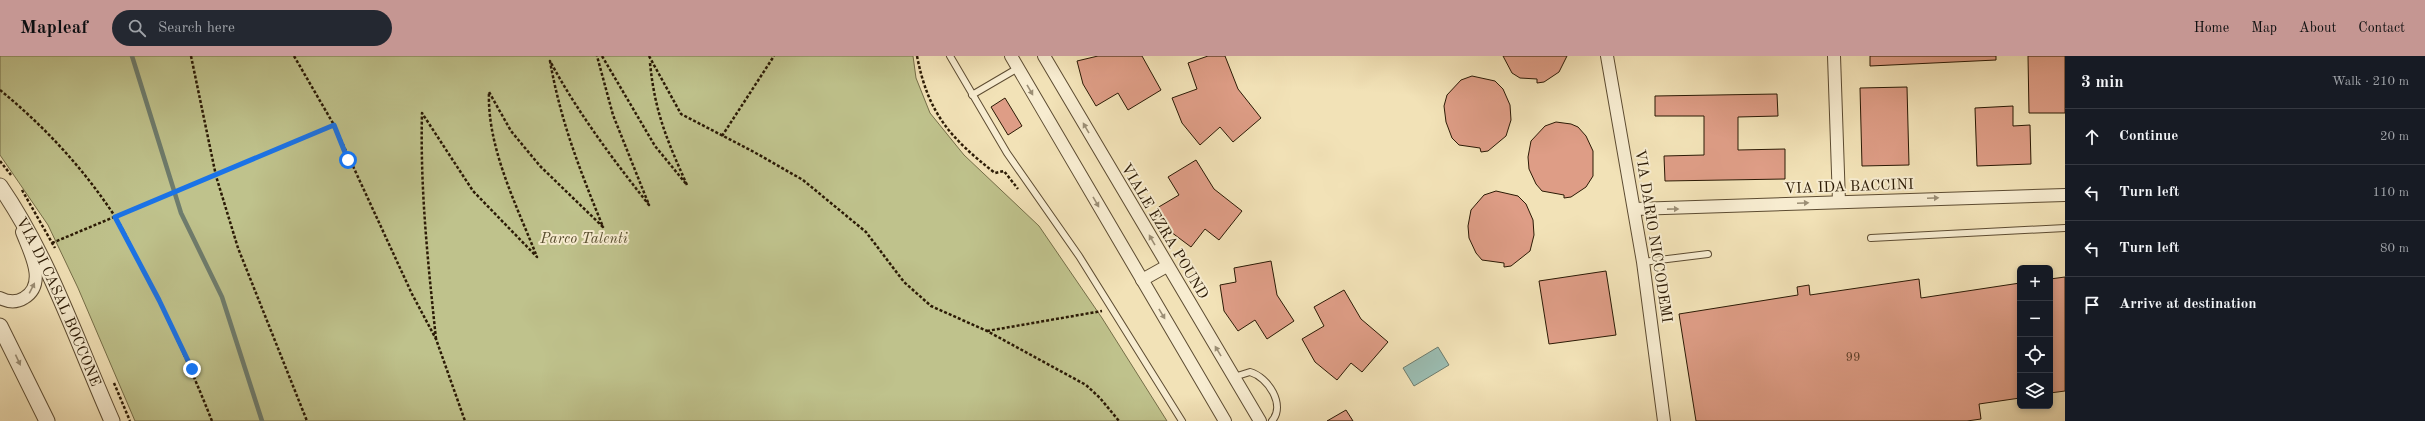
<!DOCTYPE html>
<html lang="en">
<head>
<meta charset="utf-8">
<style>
  :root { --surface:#171b24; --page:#242831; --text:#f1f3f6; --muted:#9ea1a6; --line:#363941; --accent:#c59692 }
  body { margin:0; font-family:"Old Standard TT",serif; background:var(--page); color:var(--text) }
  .controls { position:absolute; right:12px; bottom:12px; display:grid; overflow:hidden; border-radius:6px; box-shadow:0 2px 6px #0003 }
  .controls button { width:36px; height:36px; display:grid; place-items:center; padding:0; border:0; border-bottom:1px solid var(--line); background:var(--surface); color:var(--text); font:20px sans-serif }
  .stop { position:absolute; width:12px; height:12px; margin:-9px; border:3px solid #1a73e8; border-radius:50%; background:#fff }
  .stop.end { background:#1a73e8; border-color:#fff; box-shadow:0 1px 4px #0008 }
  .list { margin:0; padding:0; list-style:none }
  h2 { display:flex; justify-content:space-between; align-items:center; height:52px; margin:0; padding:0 16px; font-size:17px }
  h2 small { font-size:13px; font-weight:400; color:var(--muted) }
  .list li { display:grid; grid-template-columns:26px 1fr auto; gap:12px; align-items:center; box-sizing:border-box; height:56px; padding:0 16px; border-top:1px solid var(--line) }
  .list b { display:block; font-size:15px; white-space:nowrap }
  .list em { font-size:13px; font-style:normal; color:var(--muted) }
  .icon { flex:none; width:22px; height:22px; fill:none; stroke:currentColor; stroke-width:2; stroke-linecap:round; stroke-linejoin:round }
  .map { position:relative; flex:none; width:2065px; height:365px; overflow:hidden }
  header { display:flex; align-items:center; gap:24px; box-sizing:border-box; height:56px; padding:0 20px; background:var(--accent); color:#111 }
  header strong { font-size:19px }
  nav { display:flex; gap:22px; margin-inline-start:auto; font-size:14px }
  .search { width:280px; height:36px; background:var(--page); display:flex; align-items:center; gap:10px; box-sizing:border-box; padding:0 14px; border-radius:22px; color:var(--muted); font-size:15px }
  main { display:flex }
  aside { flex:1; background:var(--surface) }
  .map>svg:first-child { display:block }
</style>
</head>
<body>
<header>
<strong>Mapleaf</strong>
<div class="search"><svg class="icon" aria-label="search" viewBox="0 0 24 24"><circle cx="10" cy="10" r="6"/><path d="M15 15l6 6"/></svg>Search here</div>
<nav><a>Home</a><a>Map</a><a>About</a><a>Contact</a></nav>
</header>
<main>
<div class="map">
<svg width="2065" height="365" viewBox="0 0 2065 365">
  <rect width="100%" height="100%" fill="#f2e2b7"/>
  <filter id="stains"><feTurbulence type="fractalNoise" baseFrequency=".005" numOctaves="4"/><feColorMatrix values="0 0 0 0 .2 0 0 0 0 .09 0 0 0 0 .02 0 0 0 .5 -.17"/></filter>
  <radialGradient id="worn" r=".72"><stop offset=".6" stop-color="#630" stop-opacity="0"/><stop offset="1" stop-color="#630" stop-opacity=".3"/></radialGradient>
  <polygon fill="#bfc28c" stroke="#756e48" points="0,0 913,0 916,22 930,57 964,99 1039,170 1102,262 1167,365 135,365 78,232 48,169 0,99"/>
  <polygon fill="#9bbdb2" stroke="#6e7c6d" points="1438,291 1449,309 1414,330 1403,312"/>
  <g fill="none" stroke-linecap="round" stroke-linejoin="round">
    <polyline stroke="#6e7c6d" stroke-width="4.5" points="132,0 181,157 222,241 262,365"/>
  </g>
  <g fill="#de9d86" stroke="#2b1a05">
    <polygon points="1098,0 1142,0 1161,34 1128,54 1118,37 1096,50 1083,28 1077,5"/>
    <polygon points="1208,0 1225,0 1238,33 1261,62 1233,86 1220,71 1200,89 1182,67 1172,42 1197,33 1188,7"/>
    <polygon points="1503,0 1567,0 1559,16 1544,26 1537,27 1537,23 1520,22 1512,17"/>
    <polygon points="1870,0 1996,0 1996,4 1870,10"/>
    <polygon points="2028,0 2065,0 2065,57 2029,57"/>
    <polygon points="1472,20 1495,25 1503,33 1510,49 1511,64 1506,80 1488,95 1481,96 1480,92 1459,89 1452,82 1446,66 1444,50 1447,39 1461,24"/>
    <polygon points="1907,31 1909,109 1862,110 1860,32"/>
    <polygon points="1777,38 1778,60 1738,61 1738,94 1785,93 1785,123 1665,125 1664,100 1704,99 1704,60 1655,60 1655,40"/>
    <polygon points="1005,42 1022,70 1008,79 991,51"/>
    <polygon points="2013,50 2013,70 2030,69 2031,108 1977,110 1975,52"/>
    <polygon points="1556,66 1571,68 1578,71 1586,80 1593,95 1593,120 1586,131 1571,141 1564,142 1564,139 1542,135 1536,128 1529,113 1528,101 1531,85 1545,70"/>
    <polygon points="1196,104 1214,133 1242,155 1219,184 1205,173 1191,191 1171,176 1157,152 1179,139 1168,121"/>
    <polygon points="1496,135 1518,140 1526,148 1533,164 1534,179 1530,195 1511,210 1504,211 1504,207 1482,204 1476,197 1469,182 1468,170 1471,154 1484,139"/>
    <polygon points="1271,205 1277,239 1294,265 1267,283 1255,264 1238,275 1224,255 1220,229 1236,226 1234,212"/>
    <polygon points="1606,215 1616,279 1549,288 1539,225"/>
    <polygon points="2065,221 2065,335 2050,337 2050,223"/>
    <polygon points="1919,223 1921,242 2020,227 2020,342 1979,348 1981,363 1967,365 1696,365 1679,258 1798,239 1797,231 1809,229 1810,239"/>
    <polygon points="1344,234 1361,263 1388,286 1362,316 1351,307 1337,324 1315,306 1302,283 1324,270 1314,251"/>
    <polygon points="1346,354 1353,365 1327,365"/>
  </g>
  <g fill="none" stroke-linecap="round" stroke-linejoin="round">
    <g stroke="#5d4c32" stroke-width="8">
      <g id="service">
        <polyline points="950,0 1007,97 1079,200 1182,365"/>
        <polyline points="972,39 1018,12"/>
        <polyline points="1871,182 2065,172"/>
        <polyline points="1643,206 1708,198"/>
        <path d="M 1234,321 L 1250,316 C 1268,321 1286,349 1272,365"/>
      </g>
    </g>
    <g stroke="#5d4c32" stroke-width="14">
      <g id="minor">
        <polyline points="1011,0 1225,365"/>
        <polyline points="1044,0 1260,365"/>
        <polyline points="1607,0 1643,206 1664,365"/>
        <polyline points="1834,0 1839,146"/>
        <polyline points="1634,153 2065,139"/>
        <polyline points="1142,224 1167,210"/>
        <path d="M 0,242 C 8,246 16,247 24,242 C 48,228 29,195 22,176"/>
      </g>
    </g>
    <g stroke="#5d4c32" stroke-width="17">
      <g id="tertiary">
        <path id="s1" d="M 0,130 C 49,201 77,286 112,365"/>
        <polyline points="0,270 47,365"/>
      </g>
    </g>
    <g stroke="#2b1a05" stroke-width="2.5" stroke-dasharray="3 2" stroke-linecap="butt">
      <polyline points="191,0 216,120 238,192 307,365"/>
      <polyline points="294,0 334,69 412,238 436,283 465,365"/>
      <path d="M 602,0 L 655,90 L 687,129 C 667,84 655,57 650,7"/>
      <polyline points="649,0 681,58 754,96 803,124 866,176 904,226 931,250 987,275 1086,329 1100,342 1119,365"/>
      <path d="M 917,0 C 928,57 950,82 995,117 L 1004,115 L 1018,133"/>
      <path d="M 0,34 C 44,70 83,112 114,159 C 125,175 132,194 141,210 C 168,261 191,312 212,365"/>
      <polyline points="722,80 774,0"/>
      <polyline points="0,105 11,119"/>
      <polyline points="22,134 55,192"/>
      <polyline points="52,187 334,69"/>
      <polyline points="987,275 1102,255"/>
      <path d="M 436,283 C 428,207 420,133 422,57 L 473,135 L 537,201 C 517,150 487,92 489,36 L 511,75 L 540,110 L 603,171 C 580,114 561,67 550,5 C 578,57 612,102 649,149 L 613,59 L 597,0"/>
      <polyline points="114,327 130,365"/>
    </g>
    <use href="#service" stroke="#f7ecd0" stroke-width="6"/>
    <use href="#minor" stroke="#f7ecd0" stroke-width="12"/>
    <use href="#tertiary" stroke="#f7ecd0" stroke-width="15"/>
  </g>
  <defs><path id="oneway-solid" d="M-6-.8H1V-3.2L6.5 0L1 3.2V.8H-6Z"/></defs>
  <g fill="#9b8e75">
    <use href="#oneway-solid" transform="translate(1030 34) rotate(60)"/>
    <use href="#oneway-solid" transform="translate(1086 72) rotate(-120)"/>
    <use href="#oneway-solid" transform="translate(1933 142) rotate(-2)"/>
    <use href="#oneway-solid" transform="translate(1096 146) rotate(60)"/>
    <use href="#oneway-solid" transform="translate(1803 147) rotate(-3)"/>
    <use href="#oneway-solid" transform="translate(1673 153) rotate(-1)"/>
    <use href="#oneway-solid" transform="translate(1152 184) rotate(-120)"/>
    <use href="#oneway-solid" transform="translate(32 232) rotate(-63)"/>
    <use href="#oneway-solid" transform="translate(1162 258) rotate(59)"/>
    <use href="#oneway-solid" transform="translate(1218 295) rotate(-121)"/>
    <use href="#oneway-solid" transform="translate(18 304) rotate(65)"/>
  </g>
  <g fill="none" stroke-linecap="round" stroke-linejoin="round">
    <polyline stroke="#1a73e8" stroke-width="5" points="192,313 159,244 115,161 334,69 348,104"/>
  </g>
  <g text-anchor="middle" stroke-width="4" stroke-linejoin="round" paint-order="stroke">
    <g font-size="13" fill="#583b25">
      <text x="1853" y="305">99</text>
    </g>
    <g font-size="15" fill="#2b1a05" stroke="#f7ecd0">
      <text transform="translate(1849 130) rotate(-2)" y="5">VIA IDA BACCINI</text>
      <text transform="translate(1165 175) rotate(59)" y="5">VIALE EZRA POUND</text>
      <text transform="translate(1654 180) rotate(81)" y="5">VIA DARIO NICCODEMI</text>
      <text dy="5" stroke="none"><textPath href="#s1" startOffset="130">VIA DI CASAL BOCCONE</textPath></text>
    </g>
    <g font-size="15" font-style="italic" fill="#574c2e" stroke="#f7ecd0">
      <text x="584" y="187">Parco Talenti</text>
    </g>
  </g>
  <rect width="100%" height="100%" filter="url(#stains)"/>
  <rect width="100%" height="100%" fill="url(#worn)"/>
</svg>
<div class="controls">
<button>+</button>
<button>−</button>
<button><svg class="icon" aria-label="locate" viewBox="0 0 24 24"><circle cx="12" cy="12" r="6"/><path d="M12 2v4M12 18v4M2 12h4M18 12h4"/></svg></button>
<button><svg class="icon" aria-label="layers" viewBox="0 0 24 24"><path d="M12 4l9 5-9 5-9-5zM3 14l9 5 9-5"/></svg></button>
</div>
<div class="stop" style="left:348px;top:104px"></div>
<div class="stop end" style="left:192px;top:313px"></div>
</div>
<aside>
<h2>3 min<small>Walk · 210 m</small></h2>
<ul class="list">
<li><svg class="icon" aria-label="ahead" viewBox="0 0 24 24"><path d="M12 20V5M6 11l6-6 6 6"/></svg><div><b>Continue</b></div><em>20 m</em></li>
<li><svg class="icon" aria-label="left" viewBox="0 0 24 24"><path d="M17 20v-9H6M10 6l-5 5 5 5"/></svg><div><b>Turn left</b></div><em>110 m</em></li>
<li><svg class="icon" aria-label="left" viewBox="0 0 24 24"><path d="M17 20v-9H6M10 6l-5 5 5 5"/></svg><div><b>Turn left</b></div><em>80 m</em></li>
<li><svg class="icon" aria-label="arrive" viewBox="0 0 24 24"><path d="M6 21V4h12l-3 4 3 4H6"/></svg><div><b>Arrive at destination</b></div></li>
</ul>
</aside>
</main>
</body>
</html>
